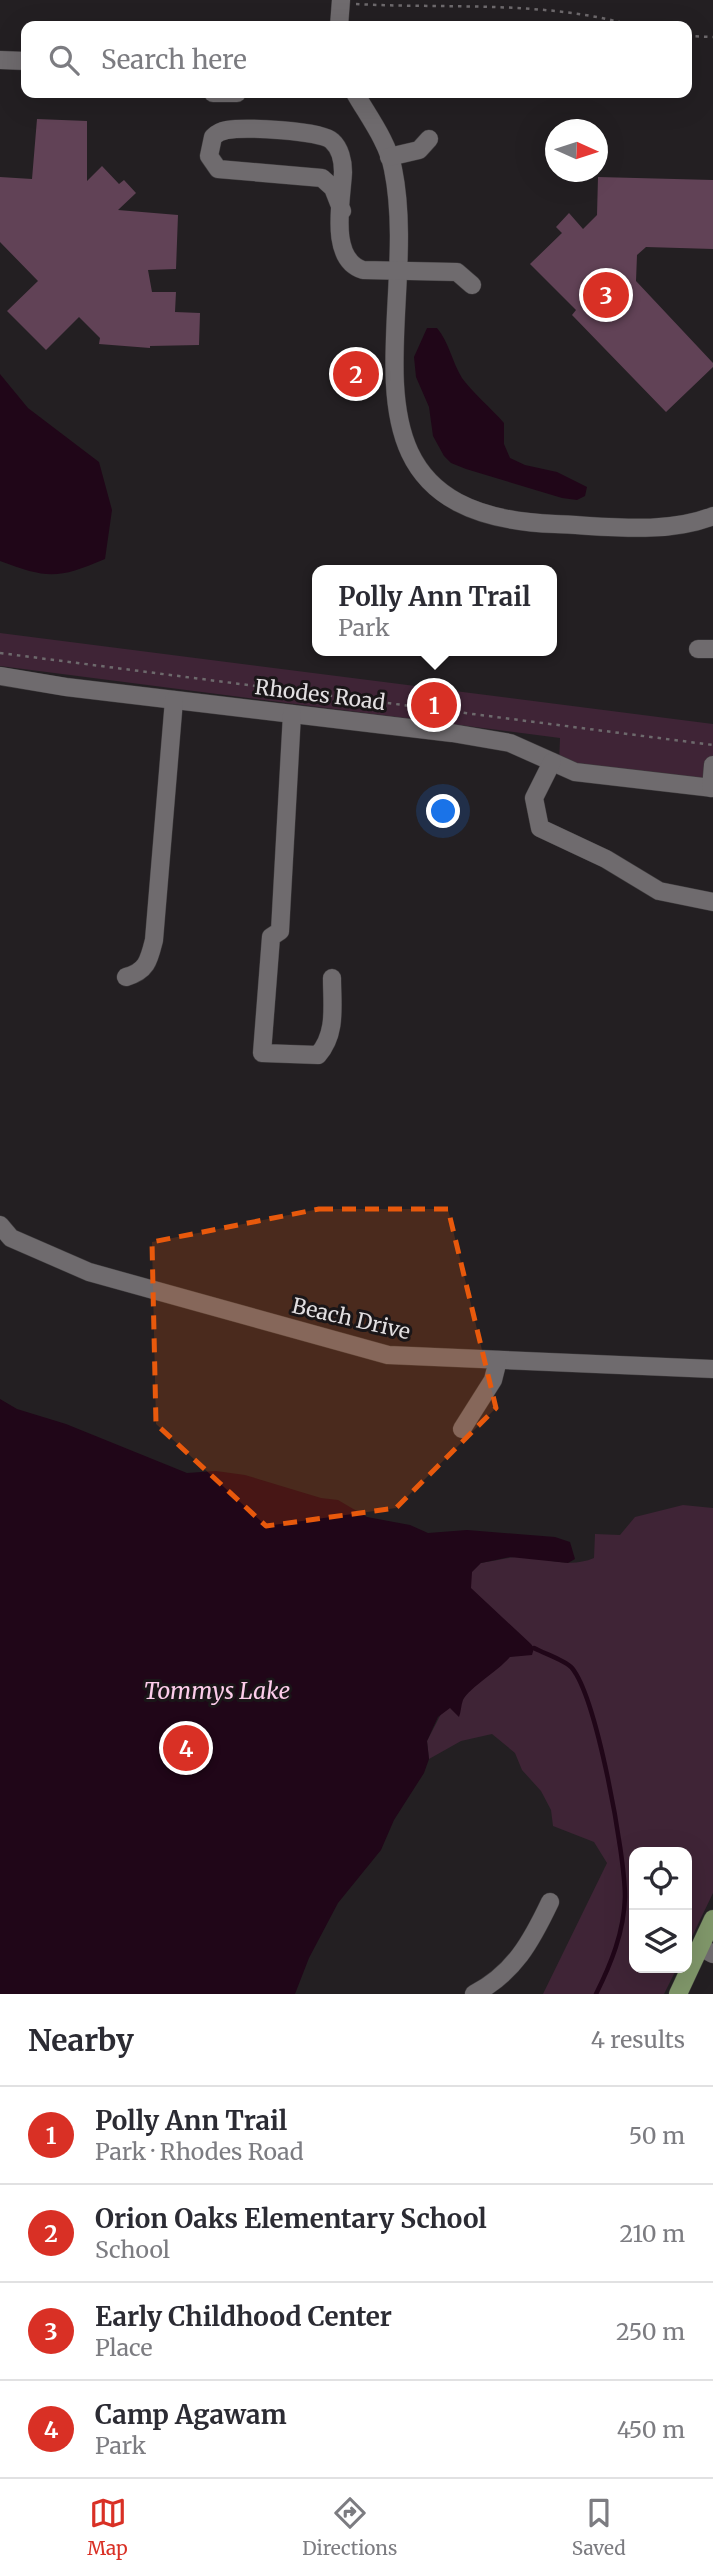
<!DOCTYPE html>
<html lang="en">
<head>
<meta charset="utf-8">
<style>
  :root { --surface:#fff; --page:#f7f7f7; --text:#2b2b33; --muted:#7c7c81; --line:#e1e1e2; --accent:#d93025 }
  body { margin:0; font-family:Merriweather,serif; background:var(--page); color:var(--text) }
  .controls { position:absolute; right:21px; bottom:21px; display:grid; overflow:hidden; border-radius:14px; box-shadow:0 7px 28px #0002 }
  .controls button { width:63px; height:63px; display:grid; place-items:center; padding:0; border:0; border-bottom:2px solid var(--line); background:var(--surface); color:var(--text); font:35px sans-serif }
  .compass { position:absolute; left:545px; top:119px; width:63px; height:63px; border-radius:50%; background:var(--surface); box-shadow:0 7px 28px #0002; rotate:93deg }
  .you { position:absolute; left:444px; top:812px; width:24px; height:24px; margin:-18px; border:5px solid #fff; border-radius:50%; background:#1a73e8; box-shadow:0 0 0 10px #1a73e833 }
  .badge { display:grid; place-items:center; width:46px; height:46px; border-radius:50%; background:var(--accent); color:#fff; font-size:23px; font-weight:700 }
  .pin { position:absolute; translate:-50% -50%; border:4px solid #fff; box-shadow:0 2px 7px #0006 }
  .popup { position:absolute; left:312px; top:565px; width:245px; height:91px; box-sizing:border-box; display:grid; place-content:center; border-radius:14px; background:var(--surface); filter:drop-shadow(0 2px 5px #0005); font-size:23px; white-space:nowrap; color:var(--muted) }
  .popup b { font-size:26px; color:var(--text) }
  .popup::after { content:''; position:absolute; left:50%; top:100%; margin-left:-14px; border:14px solid transparent; border-top-color:var(--surface) }
  .list { margin:0; padding:0; list-style:none }
  h2 { display:flex; justify-content:space-between; align-items:center; height:91px; margin:0; padding:0 28px; font-size:30px }
  h2 small { font-size:23px; font-weight:400; color:var(--muted) }
  .list li { display:grid; grid-template-columns:46px 1fr auto; gap:21px; align-items:center; box-sizing:border-box; height:98px; padding:0 28px; border-top:2px solid var(--line) }
  .list b { display:block; font-size:26px; white-space:nowrap }
  .list p { margin:0; font-size:23px; white-space:nowrap; color:var(--muted) }
  .list em { font-size:23px; font-style:normal; color:var(--muted) }
  .icon { flex:none; width:38px; height:38px; fill:none; stroke:currentColor; stroke-width:2; stroke-linecap:round; stroke-linejoin:round }
  .map { position:relative; flex:none; width:713px; height:1994px; overflow:hidden }
  .search { position:absolute; background:var(--surface); box-shadow:0 7px 28px #0002; left:21px; right:21px; top:21px; height:77px; display:flex; align-items:center; gap:18px; box-sizing:border-box; padding:0 24px; border-radius:14px; color:var(--muted); font-size:26px }
  .sheet { height:483px; background:var(--surface) }
  nav { display:flex; justify-content:space-around; align-items:center; box-sizing:border-box; height:98px; border-top:2px solid var(--line); background:var(--surface); font-size:19px; color:var(--muted) }
  nav a { display:grid; justify-items:center; gap:4px }
  nav .on { color:var(--accent) }
  .map>svg:first-child { display:block }
</style>
</head>
<body>
<div class="map">
<svg width="713" height="1994" viewBox="0 0 713 1994">
  <rect width="100%" height="100%" fill="#231f22"/>
  <g fill="#3f2436">
    <polygon points="0,633 713,724 713,783 559,764 560,738 0,666"/>
    <path d="M 683,1505 L 713,1508 L 713,1893 L 687,1947 L 687,1852 L 634,1852 L 634,1968 L 677,1968 L 664,1994 L 543,1994 L 607,1863 L 594,1842 L 553,1826 L 551,1810 L 541,1791 L 522,1770 L 515,1753 L 492,1734 L 461,1741 L 429,1759 L 427,1741 L 442,1712 L 0,1994 L 0,1522 L 481,1563 C 495,1561 511,1556 525,1557 C 549,1559 571,1568 594,1558 L 595,1534 L 620,1535 L 635,1517 Z"/>
  </g>
  <g fill="#200618">
    <path d="M 427,328 L 437,328 C 449,342 452,362 462,378 C 471,391 492,409 504,423 L 504,444 L 510,458 L 525,465 L 557,472 L 587,487 L 585,496 L 577,500 L 562,498 L 466,469 L 451,463 L 444,456 L 433,436 L 429,407 L 416,377 L 414,357 Z"/>
    <path d="M 0,374 L 28,408 L 99,462 L 112,510 L 105,559 C 58,579 48,579 0,561 Z"/>
    <path d="M 0,1399 L 17,1409 L 66,1424 L 187,1473 L 216,1471 L 245,1475 L 321,1498 L 338,1500 L 367,1517 L 410,1525 L 428,1533 L 467,1530 L 555,1537 L 570,1542 L 575,1559 L 568,1563 L 510,1557 L 481,1563 L 472,1572 L 471,1588 L 531,1644 L 534,1648 L 532,1655 L 510,1657 C 497,1672 470,1687 463,1700 C 461,1705 461,1712 459,1717 L 450,1708 L 438,1717 L 427,1741 L 429,1759 L 424,1773 L 394,1820 L 381,1850 L 338,1903 L 309,1958 L 295,1994 L 0,1994 Z"/>
  </g>
  <g fill="none" stroke-linecap="round" stroke-linejoin="round">
    <path stroke="#200618" stroke-width="4.5" d="M 534,1648 C 545,1654 565,1660 572,1668 C 597,1699 625,1855 625,1897 C 624,1932 611,1964 596,1994"/>
  </g>
  <g fill="#614256">
    <polygon points="37,119 87,121 87,181 102,166 119,184 124,180 136,193 118,210 178,215 176,269 148,270 152,292 176,292 175,312 200,313 199,345 150,346 150,348 99,344 100,338 79,317 46,350 7,311 38,281 0,242 0,177 32,179"/>
    <polygon points="598,177 713,180 713,249 646,247 637,255 636,281 713,363 713,367 666,412 572,315 576,310 530,264 562,233 556,227 569,213 583,229 597,215"/>
  </g>
  <g fill="none" stroke-linecap="round" stroke-linejoin="round">
    <g stroke="#3f3c3e" stroke-width="19">
      <g id="minor">
        <polyline points="339,26 341,0"/>
        <polyline points="0,60 26,61"/>
        <polyline points="213,93 237,93"/>
        <path d="M 355,93 C 368,116 388,142 393,169 C 423,315 317,515 555,524 C 606,526 665,535 713,516"/>
        <polyline points="389,157 419,150 429,139"/>
        <path d="M 342,211 L 333,188 L 322,178 L 218,169 L 209,156 L 213,137 C 217,133 221,131 227,130 C 244,127 321,130 332,141 C 340,148 343,161 343,172 C 342,199 328,259 363,270 L 457,272 L 472,285"/>
        <polyline points="698,649 713,649"/>
        <polyline points="0,676 66,687 452,733 510,743 575,772 713,788"/>
        <path d="M 292,714 L 280,931 L 271,937 L 262,1053 L 318,1055 C 337,1033 332,1006 332,978"/>
        <polyline points="552,762 534,798 540,828 606,859 659,891 713,902"/>
        <polyline points="711,788 713,765"/>
        <path d="M 126,977 C 147,971 149,960 154,940 L 174,700"/>
        <polyline points="0,1225 11,1238 89,1272 388,1355 713,1369"/>
        <polyline points="462,1429 493,1380 498,1360"/>
        <polyline points="700,1947 713,1954"/>
        <path d="M 474,1994 C 514,1973 531,1942 550,1902"/>
      </g>
    </g>
    <g stroke="#3f3c3e" stroke-width="19">
      <polyline id="major" points="678,1994 713,1919"/>
    </g>
    <g stroke="#6d696c" stroke-width="2.5" stroke-dasharray="3.5 5" stroke-linecap="butt">
      <path d="M 356,4 C 448,9 546,0 634,26"/>
      <polyline points="687,36 713,37"/>
      <polyline points="0,653 713,745"/>
    </g>
    <use href="#minor" stroke="#6f6b6e" stroke-width="18"/>
    <use href="#major" stroke="#80976a" stroke-width="18"/>
  </g>
  <path fill="#e8590c" fill-opacity="0.2" stroke="#e8590c" stroke-width="5" stroke-dasharray="14 9" stroke-linejoin="round" d="M 319,1209 L 448,1209 L 496,1408 L 396,1508 L 266,1526 L 156,1424 L 152,1242 Z"/>
  <g text-anchor="middle" stroke-width="6" stroke-linejoin="round" paint-order="stroke">
    <g font-size="21" fill="#e2dfe1" stroke="#1a1618">
      <text transform="translate(320 695) rotate(7)" y="7">Rhodes Road</text>
      <text transform="translate(351 1319) rotate(13)" y="7">Beach Drive</text>
    </g>
    <g font-size="23" font-style="italic" fill="#fcccea" stroke="#1a1618">
      <text x="217" y="1699">Tommys Lake</text>
    </g>
  </g>
</svg>
<div class="controls">
<button><svg class="icon" aria-label="locate" viewBox="0 0 24 24"><circle cx="12" cy="12" r="6"/><path d="M12 2v4M12 18v4M2 12h4M18 12h4"/></svg></button>
<button><svg class="icon" aria-label="layers" viewBox="0 0 24 24"><path d="M12 4l9 5-9 5-9-5zM3 14l9 5 9-5"/></svg></button>
</div>
<svg class="compass" viewBox="-18 -18 36 36"><path d="M0-13l5 13h-10z" fill="#e53935"/><path d="M0 13l5-13h-10z" fill="#7c7c81"/></svg>
<div class="you"></div>
<div class="pin badge" style="left:434px;top:705px">1</div>
<div class="popup"><b>Polly Ann Trail</b>Park</div>
<div class="pin badge" style="left:356px;top:374px">2</div>
<div class="pin badge" style="left:606px;top:295px">3</div>
<div class="pin badge" style="left:186px;top:1748px">4</div>
<div class="search"><svg class="icon" aria-label="search" viewBox="0 0 24 24"><circle cx="10" cy="10" r="6"/><path d="M15 15l6 6"/></svg>Search here</div>
</div>
<section class="sheet">
<h2>Nearby<small>4 results</small></h2>
<ul class="list">
<li><span class="badge">1</span><div><b>Polly Ann Trail</b><p>Park · Rhodes Road</p></div><em>50 m</em></li>
<li><span class="badge">2</span><div><b>Orion Oaks Elementary School</b><p>School</p></div><em>210 m</em></li>
<li><span class="badge">3</span><div><b>Early Childhood Center</b><p>Place</p></div><em>250 m</em></li>
<li><span class="badge">4</span><div><b>Camp Agawam</b><p>Park</p></div><em>450 m</em></li>
</ul>
</section>
<nav>
<a class="on"><svg class="icon" aria-label="map" viewBox="0 0 24 24"><path d="M3 6l6-2 6 2 6-2v14l-6 2-6-2-6 2zM9 4v14M15 6v14"/></svg>Map</a>
<a><svg class="icon" aria-label="directions" viewBox="0 0 24 24"><path d="M12 3l9 9-9 9-9-9zM9 14v-3h6M13 9l2 2-2 2"/></svg>Directions</a>
<a><svg class="icon" aria-label="saved" viewBox="0 0 24 24"><path d="M7 4h10v16l-5-4-5 4z"/></svg>Saved</a>
</nav>
</body>
</html>
